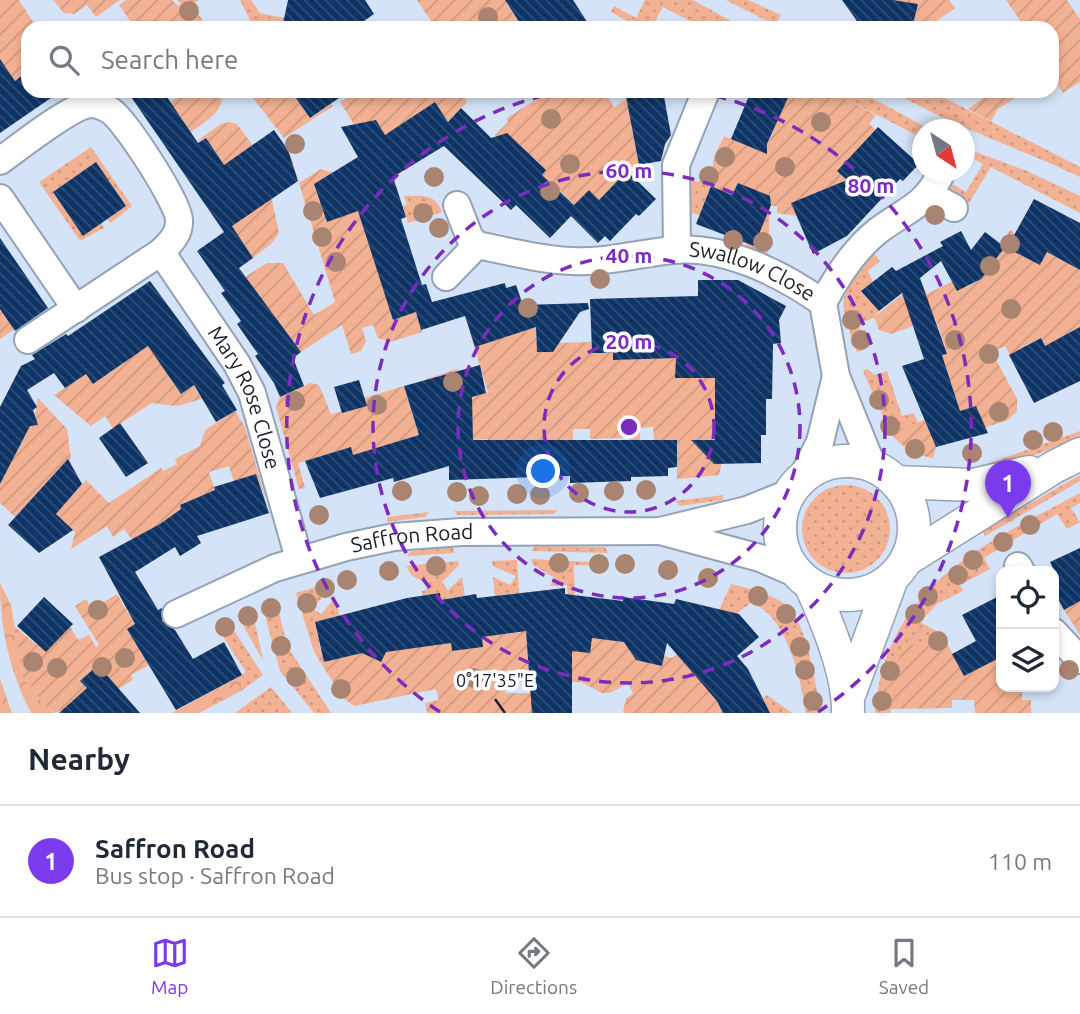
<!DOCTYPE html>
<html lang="en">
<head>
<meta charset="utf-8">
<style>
  :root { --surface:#fff; --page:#f2f2f3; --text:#1f2937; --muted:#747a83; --line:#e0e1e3; --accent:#7c3aed }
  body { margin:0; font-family:Ubuntu,sans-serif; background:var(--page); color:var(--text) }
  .controls { position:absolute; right:21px; bottom:21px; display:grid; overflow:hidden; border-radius:14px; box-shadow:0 4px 10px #0003 }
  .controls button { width:63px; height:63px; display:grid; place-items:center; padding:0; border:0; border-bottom:2px solid var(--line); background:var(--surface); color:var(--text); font:35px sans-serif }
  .compass { position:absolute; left:912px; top:119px; width:63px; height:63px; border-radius:50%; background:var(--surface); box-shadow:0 4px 10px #0003; rotate:144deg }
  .you { position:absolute; left:544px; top:472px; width:24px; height:24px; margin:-18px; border:5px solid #fff; border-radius:50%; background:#1a73e8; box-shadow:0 0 0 10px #1a73e833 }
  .badge { display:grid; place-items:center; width:46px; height:46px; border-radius:50%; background:var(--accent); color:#fff; font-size:23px; font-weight:700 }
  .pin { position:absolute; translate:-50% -58px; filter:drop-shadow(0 2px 4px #0008) }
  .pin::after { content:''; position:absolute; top:37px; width:24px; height:21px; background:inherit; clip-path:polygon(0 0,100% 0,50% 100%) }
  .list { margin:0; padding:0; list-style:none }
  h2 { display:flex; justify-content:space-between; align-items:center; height:91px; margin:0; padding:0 28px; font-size:30px }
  h2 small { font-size:23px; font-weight:400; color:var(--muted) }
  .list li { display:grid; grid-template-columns:46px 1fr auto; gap:21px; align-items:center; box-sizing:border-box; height:112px; padding:0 28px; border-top:2px solid var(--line) }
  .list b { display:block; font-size:26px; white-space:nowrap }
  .list p { margin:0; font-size:23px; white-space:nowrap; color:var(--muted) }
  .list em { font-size:23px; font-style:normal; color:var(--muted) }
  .icon { flex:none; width:38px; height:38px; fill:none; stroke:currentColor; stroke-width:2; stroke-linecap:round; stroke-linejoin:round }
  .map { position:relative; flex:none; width:1080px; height:713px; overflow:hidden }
  .search { position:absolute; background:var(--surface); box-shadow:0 4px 10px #0003; left:21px; right:21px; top:21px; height:77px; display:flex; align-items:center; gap:18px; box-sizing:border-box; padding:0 24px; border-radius:21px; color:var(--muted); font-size:26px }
  .sheet { height:203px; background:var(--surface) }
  nav { display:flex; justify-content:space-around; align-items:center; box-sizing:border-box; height:98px; border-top:2px solid var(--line); background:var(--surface); font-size:19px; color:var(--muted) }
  nav a { display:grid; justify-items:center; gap:4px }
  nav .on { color:var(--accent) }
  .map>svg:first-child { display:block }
</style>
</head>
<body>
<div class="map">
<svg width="1080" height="713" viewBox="0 0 1080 713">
  <defs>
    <pattern id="grass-dots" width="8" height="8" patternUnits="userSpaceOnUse" patternTransform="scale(1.75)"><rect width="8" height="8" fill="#f3b193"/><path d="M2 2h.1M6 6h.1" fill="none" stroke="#d0987f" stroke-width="1.8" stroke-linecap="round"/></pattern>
    <pattern id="forest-crowns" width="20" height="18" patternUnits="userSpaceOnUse" patternTransform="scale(1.75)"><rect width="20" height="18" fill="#f3b193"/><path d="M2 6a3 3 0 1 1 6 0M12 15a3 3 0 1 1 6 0" fill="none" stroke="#d0987f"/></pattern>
    <pattern id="garden-furrows" width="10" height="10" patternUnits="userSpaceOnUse" patternTransform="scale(1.75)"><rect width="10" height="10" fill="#f3b193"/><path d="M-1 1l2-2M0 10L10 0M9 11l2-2" fill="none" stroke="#d0987f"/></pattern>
    <pattern id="building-back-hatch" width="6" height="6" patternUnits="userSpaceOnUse" patternTransform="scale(1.75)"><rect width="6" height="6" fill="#0e3466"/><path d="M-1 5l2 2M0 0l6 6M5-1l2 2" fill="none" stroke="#314f78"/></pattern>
  </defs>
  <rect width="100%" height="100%" fill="#d4e3f7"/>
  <g fill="url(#grass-dots)">
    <polygon points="240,0 251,0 260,13 284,18 282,28 254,28"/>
    <polygon points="645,0 693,0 744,28 692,28 694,23 663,7 654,23 640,28 611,12 614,6 636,18"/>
    <polygon points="726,0 748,0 781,15 775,25"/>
    <polygon points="192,5 208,28 199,28 185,10"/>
    <polygon points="831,91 859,91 929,129 922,130 922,138"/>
    <path d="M 893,91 L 931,91 L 1080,167 L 1080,177 C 1018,147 952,127 893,91 Z"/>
    <polygon points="91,147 132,206 111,223 108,219 126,206 96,163 53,192 83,235 101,223 104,228 80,241 39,182"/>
    <polygon points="965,148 1027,171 1080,196 1080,213 991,167 969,203 964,204 946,191 948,182 966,192 983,164 965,154"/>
    <polygon points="691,181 712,182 700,215 691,213"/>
    <path d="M 404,196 C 422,196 435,193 442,212 L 408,223 L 403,206 L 407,205 Z"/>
    <polygon points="770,206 768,254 745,246"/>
    <path d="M 872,251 L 880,261 L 868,271 L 873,282 L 863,290 L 879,311 L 874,318 L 858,324 L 866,345 L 864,350 L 857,352 C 837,295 837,300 872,251 Z"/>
    <polygon points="867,369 875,375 887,371 902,416 914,413 918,423 890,432 863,371"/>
    <path d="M 1080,431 L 1080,436 C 1039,454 1002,471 957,469 L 979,467 Z"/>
    <polygon points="1080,475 1080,481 985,536 982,531"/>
    <circle cx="846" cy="529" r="44"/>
    <path d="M 1080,493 L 1080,503 L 1071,508 L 1080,522 L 1067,529 L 1057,514 L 984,558 L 990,569 L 960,585 L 963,591 L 937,604 L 920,622 L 938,632 L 948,645 L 904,646 L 887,688 L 885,713 L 875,713 C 886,586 981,546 1080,493 Z"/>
    <polygon points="723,495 723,500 680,506 675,501"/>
    <polygon points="558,510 553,514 458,515 454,511"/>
    <polygon points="429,512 425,517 387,522 387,517"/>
    <polygon points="535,546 605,547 608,553 531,551"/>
    <polygon points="452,547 455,553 407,556 411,551"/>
    <polygon points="531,559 609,563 609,566 574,565 575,601 568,601 567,585 550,586 555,578 533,565"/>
    <polygon points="517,560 520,602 516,593 495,596 493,577 510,585 516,576 493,566 492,561"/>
    <polygon points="458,561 459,565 442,582 448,590 462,577 465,596 445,599 442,604 440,593 422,596 422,591 425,591 428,583 412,576 406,566"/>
    <polygon points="330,583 331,589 312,608 321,614 335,598 340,617 315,623 321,651 314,652 296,593"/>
    <path d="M 731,584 C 749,589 771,593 786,605 C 807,621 816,687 821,713 L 806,713 C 801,681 787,614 751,603 L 724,622 L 717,615 Z"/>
    <polygon points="276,599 287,646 331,713 314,713 280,671 262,604"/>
    <polygon points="252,610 263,660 237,615"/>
    <polygon points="227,620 263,675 241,691 242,675 246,672 216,626"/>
    <polygon points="271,687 292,713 235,713"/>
    <polygon points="767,695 792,713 761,713 768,709 763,698"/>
  </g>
  <g fill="url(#forest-crowns)">
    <path d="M 0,583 L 11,605 L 23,678 L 53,713 L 31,713 C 10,672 0,629 0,583 Z"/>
    <polygon points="242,675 241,691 199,713 172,713"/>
    <polygon points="0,679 12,713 0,713"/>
  </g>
  <g fill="url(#garden-furrows)">
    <polygon points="0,0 19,0 37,28 28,28 28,71 19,87 11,76 0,83"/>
    <polygon points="53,0 120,0 96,17 87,5 74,14 64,13"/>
    <polygon points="126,0 172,0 178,6 181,4 177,0 199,0 185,10 199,28 135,28 119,5"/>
    <polygon points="417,0 512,0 507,4 518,21 542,28 476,28 471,21 461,28 436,28"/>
    <polygon points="878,0 949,0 955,8 926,28 914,28 908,19"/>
    <polygon points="1006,0 1067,0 1080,19 1080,82 1063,93 1052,77 1052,28 1025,28"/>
    <path d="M 186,91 L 222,91 C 224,113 207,120 191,132 L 170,102 Z"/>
    <polygon points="262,91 306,91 296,98 310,118 331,104 333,106 284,138 253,98"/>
    <polygon points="358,91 460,91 467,102 448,122 435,102 388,137 386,134 367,145 340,102"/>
    <polygon points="550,91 604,91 614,107 630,97 628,106 639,165 643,166 639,182 627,171 599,200 590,191 578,208 560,191 549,202 540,178 546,170 532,156 524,163 507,134 498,138 495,135 508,122 507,118"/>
    <polygon points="791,91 831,91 876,115 869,124 885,137 874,131 838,171 848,181 797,201 802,214 797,216 777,213 777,206 771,206 766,210 771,197 754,190 732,195 711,186 714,157 724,136 764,152 775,127 764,123"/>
    <polygon points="993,91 1013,91 1017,97 998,109 991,121 968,109"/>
    <polygon points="229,122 237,124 267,165 289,150 298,181 270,191 279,233 272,243 253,258 232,226 247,215 236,200 206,138 195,142 221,124"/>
    <polygon points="321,169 333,173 327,222 358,210 394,320 416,312 422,332 390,342 378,338 373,325 362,328 366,341 361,351 351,354 342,325 301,352 245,277 267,263 283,263 314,315 335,302 299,183"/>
    <path d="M 1010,230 C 1023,237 1018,254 1040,265 L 1047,252 L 1080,270 L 1080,327 L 1062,378 L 1041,338 L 1025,346 L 1033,361 L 1016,366 L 1005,346 L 992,352 L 1017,399 L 1017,411 L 1008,420 L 974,431 L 977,410 L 973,407 L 928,421 L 936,447 L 933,458 C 916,455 900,447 890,432 L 959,408 L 942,355 L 947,353 L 935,318 L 891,334 L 879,330 L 874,317 L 920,280 L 927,294 L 959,278 L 965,288 L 981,279 L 976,269 L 997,259 L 1005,247 L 1002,244 Z"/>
    <polygon points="0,299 31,318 0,339"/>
    <polygon points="535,315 537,348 541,352 553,352 555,343 591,342 592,353 613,353 614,360 637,359 718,339 721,438 707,442 712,462 722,462 719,475 677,479 677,440 654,441 653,427 640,428 640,441 630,441 629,438 590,439 590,429 573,429 573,440 534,441 489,460 488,439 473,440 472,426 445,442 426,379 457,369 466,399 488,392 470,333"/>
    <polygon points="94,319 157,337 168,376 181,394 193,385 202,399 177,406 152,403 113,428 105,416 91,426 54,395 86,374 93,383 101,363 108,374 124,363"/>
    <polygon points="311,383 319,385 331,414 366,406 364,398 404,386 419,435 354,459 351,448 298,463 305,488 299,489 276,407 280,397"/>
    <polygon points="38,398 67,429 71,459 15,517 0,503 0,455 13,459 28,430 20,425 33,423"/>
    <polygon points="235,411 245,427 266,500 256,474 234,481 229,466 209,472 215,490 133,541 124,529 113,537 107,526 71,549 75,532 55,515 86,480 109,503 161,468 163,471 177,464 175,459 200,446 205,430"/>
    <polygon points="117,594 135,624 149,665 131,675 133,680 118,689 80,681 98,701 53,713 23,678 14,626 37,645 65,618 78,640 89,635 96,647 99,645 75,606 86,599 92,609"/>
    <polygon points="522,601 527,643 589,653 592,638 635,641 650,663 662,666 664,656 672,658 681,651 713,692 723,713 623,713 626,698 633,694 628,683 610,693 602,693 581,682 505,682 505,693 532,693 532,713 427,713 425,703 439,700 436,689 354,706 343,698 314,652 321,651 324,662 383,646 416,648 445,604 452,651 483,647 478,611 486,610 489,636 521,632"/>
    <polygon points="1080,601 1080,635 1064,610"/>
    <polygon points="904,645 948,645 964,676 1000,655 1001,649 1001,687 1022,687 1022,700 1031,700 1031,713 975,713 974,700 952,700 952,708 891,709 890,713 886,713 887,688"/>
  </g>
  <g fill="url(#building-back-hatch)">
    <polygon points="288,0 365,0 374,14 354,28 282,28"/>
    <polygon points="505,0 573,0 591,28 523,28"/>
    <polygon points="842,0 893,0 918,4 912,28 862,28"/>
    <polygon points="0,59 15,81 28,71 28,91 61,91 0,133"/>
    <polygon points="127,91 163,91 198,143 206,138 224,165 274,130 288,150 298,181 232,226 253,258 239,268 301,352 293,358 304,386 280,397 274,383 255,356 258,354 237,324 241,321 221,293 225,291 197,251 224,232"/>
    <polygon points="291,91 349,91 310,118"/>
    <polygon points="625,91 663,91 671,135 665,144 661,161 639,165"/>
    <polygon points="751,91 791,91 767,144 767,154 731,139"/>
    <polygon points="435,102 448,122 461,108 491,138 507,133 546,170 542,175 574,205 589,190 599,200 627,171 656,199 639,216 636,214 610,241 605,236 598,243 571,216 550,238 516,205 511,210 444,146 393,177 406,217 401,219 422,285 426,284 432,302 505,283 506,288 516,285 523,305 588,303 589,309 580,312 553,352 537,352 536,327 475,347 465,316 421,330 416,312 393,320 358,211 327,222 314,184 358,157 341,127 376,120 385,135"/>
    <polygon points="878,127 919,164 903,181 900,179 847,236 813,254 791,203 847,180 837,171"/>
    <polygon points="96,162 126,206 83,236 53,192"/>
    <polygon points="738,183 770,196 771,205 754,246 696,224 711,186 732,195"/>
    <polygon points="1034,199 1080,223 1080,270 1047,252 1040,265 1007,248"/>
    <polygon points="961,231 971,250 985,232 1005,247 981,279 957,291 941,261 920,278 947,354 942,355 960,411 976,406 988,433 936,447 902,366 924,359 902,293 879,311 861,291 892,267 896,271 943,246 940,242"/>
    <polygon points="0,238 48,308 15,331 0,309"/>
    <polygon points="698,280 738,280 786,306 779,320 781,343 773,344 772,399 766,399 766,435 761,435 761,463 714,464 691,440 715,440 715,378 675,378 676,358 613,360 613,353 592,353 590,299 698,296"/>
    <polygon points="150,281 225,383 222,385 237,410 216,422 194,385 181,394 148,346 93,384 86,374 65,388 54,373 27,390 37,407 33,410 38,425 30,426 0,484 0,407 21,366 35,359 32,355 66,334 68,336"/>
    <polygon points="1080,327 1080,381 1034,403 1009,355 1041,338 1045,346"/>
    <polygon points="480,365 486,393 472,397 473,440 677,440 677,467 668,468 668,476 631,477 631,481 570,483 570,476 449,480 449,466 394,482 393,478 320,498 305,461 351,447 353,455 419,435 404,386"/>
    <polygon points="359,380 367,406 342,413 334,387"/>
    <polygon points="120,423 148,463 126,477 99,438"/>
    <polygon points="68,459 82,484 56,514 73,530 39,553 8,525"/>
    <polygon points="256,474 269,513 197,536 201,543 180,556 175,547 135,572 158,610 162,608 162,621 175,630 193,659 224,642 242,675 176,710 127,629 135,624 99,557 160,524 181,509 180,505 215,490 214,487"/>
    <polygon points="1080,548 1080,601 1064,610 1054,591 1054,570 1050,562"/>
    <polygon points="565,588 565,594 623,601 623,597 674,604 676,599 739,614 759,637 737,656 748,669 770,713 723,713 717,701 667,643 662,666 636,660 624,642 592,638 590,653 572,651 572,713 532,713 526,631 482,637 483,647 452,651 451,643 386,652 381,662 362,653 324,662 315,622 407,598 440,593 441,600 476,594 477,598"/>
    <polygon points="1001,595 1001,657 964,676 952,654 976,641 962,615"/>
    <polygon points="44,597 73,624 46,652 17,626"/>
    <polygon points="98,665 140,713 59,713 87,688 80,681"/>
  </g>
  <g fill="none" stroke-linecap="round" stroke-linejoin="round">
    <g stroke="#95a2b6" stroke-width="30">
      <g id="minor">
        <path d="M 0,161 C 18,148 72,105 91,104 C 98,104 106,108 111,111 C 126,122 179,203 179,220 C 180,234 170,243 161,252"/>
        <polyline points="930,195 954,208"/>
        <polyline points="0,198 76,309"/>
        <polyline points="457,205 470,238 477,245"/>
        <polyline points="677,249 676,165 706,91"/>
        <path id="s1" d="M 446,277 L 477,245 C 508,251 540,260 572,261 C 606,263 640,253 673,250 C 725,245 782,274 823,303"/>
        <path id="s2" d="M 28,340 L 161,252 L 237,364 L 252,393 L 299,559"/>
        <path d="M 872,465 L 836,376 L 823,303 C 837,276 854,249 879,230 C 910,207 923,208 942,172"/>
        <polyline points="803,476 820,442 836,376"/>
        <polyline points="660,531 760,558 795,573"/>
        <polyline points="1018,566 1021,571"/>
        <path id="s3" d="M 176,614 L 275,568 L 346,547 L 394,537 L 461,532 L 660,531 L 747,510 L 789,493"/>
        <polyline points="1054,632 1080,660"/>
      </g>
    </g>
    <g stroke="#95a2b6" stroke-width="35">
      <g id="tertiary">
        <circle cx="847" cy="528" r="67"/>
        <polyline points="896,482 973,485 1029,472"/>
        <polyline points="906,560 1054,467 1080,454"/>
        <path d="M 811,586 C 827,622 849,674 848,713"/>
        <polyline points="848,698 892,578"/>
      </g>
    </g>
    <use href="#minor" stroke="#fff" stroke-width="26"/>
    <use href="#tertiary" stroke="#fff" stroke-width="32"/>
  </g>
  <g fill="#a98470">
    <circle cx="189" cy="11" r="10"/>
    <circle cx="488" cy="17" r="10"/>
    <circle cx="551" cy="119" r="10"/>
    <circle cx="821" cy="122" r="10"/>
    <circle cx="295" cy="144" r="10"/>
    <circle cx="725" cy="157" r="10"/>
    <circle cx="570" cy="164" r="10"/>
    <circle cx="785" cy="167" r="10"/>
    <circle cx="709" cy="176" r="10"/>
    <circle cx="434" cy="177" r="10"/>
    <circle cx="550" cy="191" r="10"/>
    <circle cx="313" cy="211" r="10"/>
    <circle cx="423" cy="213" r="10"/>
    <circle cx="935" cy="215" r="10"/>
    <circle cx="439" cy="228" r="10"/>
    <circle cx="322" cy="237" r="10"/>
    <circle cx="733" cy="240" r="10"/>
    <circle cx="763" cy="242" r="10"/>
    <circle cx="1010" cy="244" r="10"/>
    <circle cx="336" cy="262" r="10"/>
    <circle cx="990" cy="266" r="10"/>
    <circle cx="600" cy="279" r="10"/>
    <circle cx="528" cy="308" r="10"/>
    <circle cx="1011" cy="309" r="10"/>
    <circle cx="852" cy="320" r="10"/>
    <circle cx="861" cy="340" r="10"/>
    <circle cx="955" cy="340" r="10"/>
    <circle cx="989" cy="354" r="10"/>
    <circle cx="453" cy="382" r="10"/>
    <circle cx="879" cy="400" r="10"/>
    <circle cx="295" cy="401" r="10"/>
    <circle cx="377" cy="405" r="10"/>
    <circle cx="999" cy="412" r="10"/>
    <circle cx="890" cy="426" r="10"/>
    <circle cx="1053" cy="432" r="10"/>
    <circle cx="1033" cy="440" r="10"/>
    <circle cx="915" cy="449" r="10"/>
    <circle cx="972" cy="453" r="10"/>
    <circle cx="646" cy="490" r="10"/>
    <circle cx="402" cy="491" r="10"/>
    <circle cx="614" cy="491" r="10"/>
    <circle cx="457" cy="492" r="10"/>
    <circle cx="579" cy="493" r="10"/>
    <circle cx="517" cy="494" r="10"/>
    <circle cx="540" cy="495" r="10"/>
    <circle cx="479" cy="496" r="10"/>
    <circle cx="319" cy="515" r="10"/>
    <circle cx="1030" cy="525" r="10"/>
    <circle cx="1003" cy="542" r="10"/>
    <circle cx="973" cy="560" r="10"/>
    <circle cx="559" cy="563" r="10"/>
    <circle cx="599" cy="564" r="10"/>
    <circle cx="625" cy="564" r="10"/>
    <circle cx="436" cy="566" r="10"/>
    <circle cx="668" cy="570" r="10"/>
    <circle cx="389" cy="571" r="10"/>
    <circle cx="958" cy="575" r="10"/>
    <circle cx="708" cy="578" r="10"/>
    <circle cx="347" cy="580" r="10"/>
    <circle cx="325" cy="588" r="10"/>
    <circle cx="758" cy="596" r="10"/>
    <circle cx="928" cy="596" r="10"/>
    <circle cx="307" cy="603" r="10"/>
    <circle cx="271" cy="608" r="10"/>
    <circle cx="98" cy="610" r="10"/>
    <circle cx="786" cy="614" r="10"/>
    <circle cx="915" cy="614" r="10"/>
    <circle cx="248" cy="616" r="10"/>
    <circle cx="225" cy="627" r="10"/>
    <circle cx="938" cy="641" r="10"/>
    <circle cx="281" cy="646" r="10"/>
    <circle cx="800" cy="647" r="10"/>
    <circle cx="125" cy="658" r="10"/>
    <circle cx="33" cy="662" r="10"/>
    <circle cx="102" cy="667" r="10"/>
    <circle cx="57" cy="668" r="10"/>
    <circle cx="805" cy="670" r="10"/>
    <circle cx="1069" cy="670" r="10"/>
    <circle cx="890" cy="671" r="10"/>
    <circle cx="296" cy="677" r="10"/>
    <circle cx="474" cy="678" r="10"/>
    <circle cx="341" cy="689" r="10"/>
    <circle cx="813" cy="701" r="10"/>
    <circle cx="882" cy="701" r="10"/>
  </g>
  <path fill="none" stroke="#1b2028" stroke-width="2.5" d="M 495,699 L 505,713"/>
  <g fill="none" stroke="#7b2cbf" stroke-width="3.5" stroke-dasharray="12 9">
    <circle cx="629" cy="427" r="85"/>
    <circle cx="629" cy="427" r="171"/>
    <circle cx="629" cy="427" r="256"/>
    <path d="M440 712A342 342 0 0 1 564 91M694 91A342 342 0 0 1 818 712"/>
  </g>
  <g text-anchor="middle" stroke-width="7" stroke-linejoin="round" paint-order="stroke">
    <g font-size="21" fill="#1b2028" stroke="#fff">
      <text dy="7" stroke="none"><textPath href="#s1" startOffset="326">Swallow Close</textPath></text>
      <text dy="7" stroke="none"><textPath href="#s2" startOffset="329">Mary Rose Close</textPath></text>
      <text dy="7" stroke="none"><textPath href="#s3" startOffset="250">Saffron Road</textPath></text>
    </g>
  </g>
  <g font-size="18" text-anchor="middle" fill="#1b2028" stroke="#fff" stroke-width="7" stroke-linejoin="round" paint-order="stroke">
    <text x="495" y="687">0°17'35"E</text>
  </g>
  <circle cx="629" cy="427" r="10" fill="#7b2cbf" stroke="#fff" stroke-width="3.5"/>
  <g font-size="21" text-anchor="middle" font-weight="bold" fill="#7b2cbf" stroke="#fff" stroke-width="7" stroke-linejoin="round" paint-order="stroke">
    <text x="629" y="178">60 m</text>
    <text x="871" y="193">80 m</text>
    <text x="629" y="263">40 m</text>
    <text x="629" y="349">20 m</text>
  </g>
</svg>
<div class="controls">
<button><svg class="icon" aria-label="locate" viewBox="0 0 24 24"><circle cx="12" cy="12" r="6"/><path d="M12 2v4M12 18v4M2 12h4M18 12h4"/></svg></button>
<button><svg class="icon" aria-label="layers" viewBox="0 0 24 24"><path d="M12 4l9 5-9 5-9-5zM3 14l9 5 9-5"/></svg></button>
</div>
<svg class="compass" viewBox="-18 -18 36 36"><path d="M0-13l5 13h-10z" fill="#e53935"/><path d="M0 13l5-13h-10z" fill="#747a83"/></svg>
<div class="you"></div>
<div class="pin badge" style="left:1008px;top:518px">1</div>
<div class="search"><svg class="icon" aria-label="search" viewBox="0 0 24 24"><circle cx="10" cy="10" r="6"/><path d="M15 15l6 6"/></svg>Search here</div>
</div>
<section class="sheet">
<h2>Nearby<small></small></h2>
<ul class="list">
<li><span class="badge">1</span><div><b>Saffron Road</b><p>Bus stop · Saffron Road</p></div><em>110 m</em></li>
</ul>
</section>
<nav>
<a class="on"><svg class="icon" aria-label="map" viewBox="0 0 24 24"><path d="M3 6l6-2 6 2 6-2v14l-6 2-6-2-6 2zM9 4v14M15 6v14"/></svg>Map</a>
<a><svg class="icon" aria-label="directions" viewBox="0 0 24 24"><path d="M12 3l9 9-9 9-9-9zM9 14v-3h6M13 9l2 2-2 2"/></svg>Directions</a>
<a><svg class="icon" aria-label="saved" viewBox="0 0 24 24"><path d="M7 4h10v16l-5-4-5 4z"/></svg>Saved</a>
</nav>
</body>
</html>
